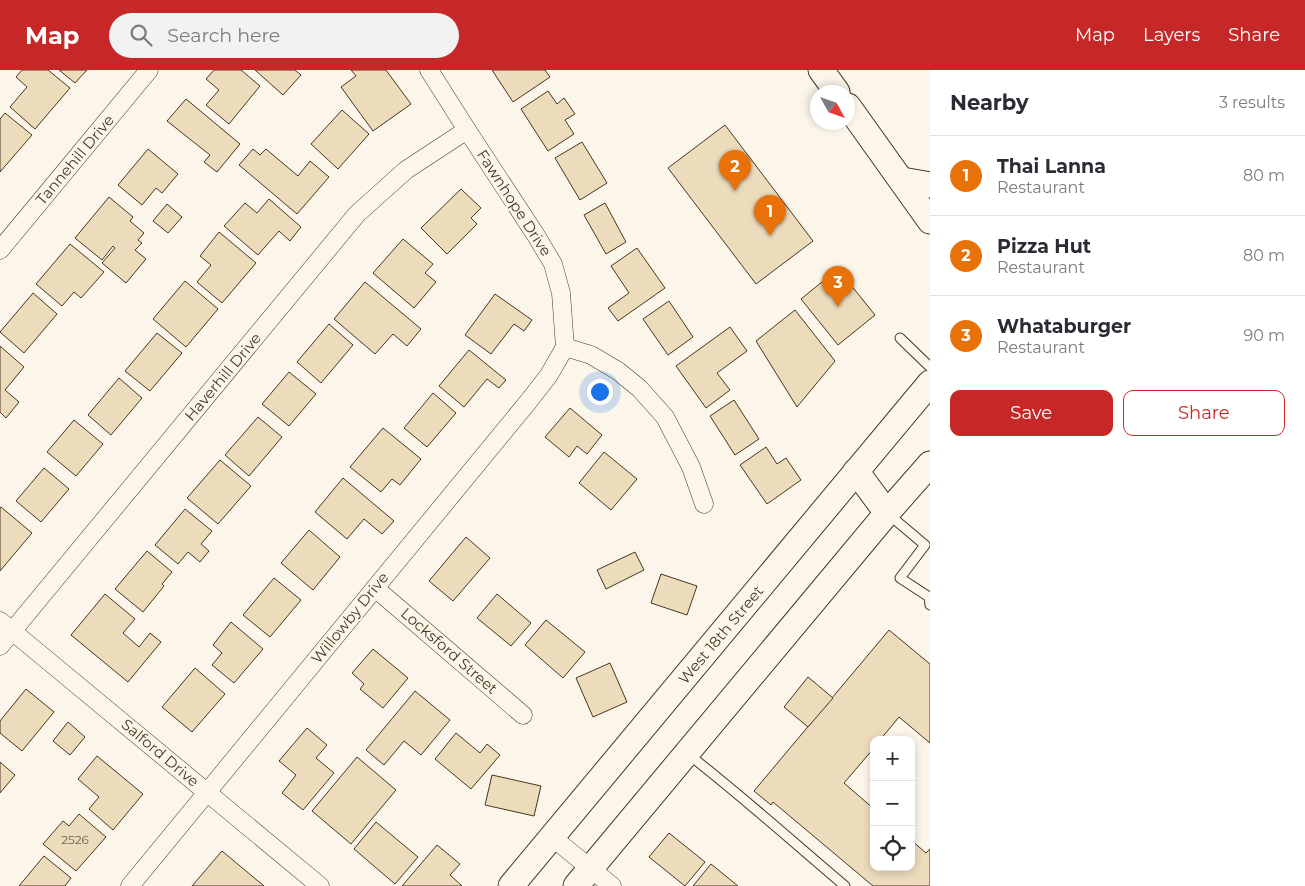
<!DOCTYPE html>
<html lang="en">
<head>
<meta charset="utf-8">
<style>
  :root { --surface:#fff; --page:#f2f2f3; --text:#2b2b33; --muted:#7c7c81; --line:#e1e1e2; --accent:#c62828 }
  body { margin:0; font-family:Montserrat,sans-serif; background:var(--page); color:var(--text) }
  .controls { position:absolute; right:15px; bottom:15px; display:grid; overflow:hidden; border-radius:10px; box-shadow:0 2px 8px #0003 }
  .controls button { width:45px; height:45px; display:grid; place-items:center; padding:0; border:0; border-bottom:1px solid var(--line); background:var(--surface); color:var(--text); font:25px sans-serif }
  .compass { position:absolute; left:810px; top:15px; width:45px; height:45px; border-radius:50%; background:var(--surface); box-shadow:0 2px 8px #0003; rotate:130deg }
  .you { position:absolute; left:599px; top:321px; width:18px; height:18px; margin:-12px; border:4px solid #fff; border-radius:50%; background:#1a73e8; box-shadow:0 0 0 8px #1a73e833 }
  .badge { display:grid; place-items:center; width:32px; height:32px; border-radius:50%; background:var(--accent); color:#fff; font-size:16px; font-weight:700 }
  .pin { position:absolute; translate:-50% -41px; filter:drop-shadow(0 1px 2px #0008) }
  .pin::after { content:''; position:absolute; top:26px; width:18px; height:15px; background:inherit; clip-path:polygon(0 0,100% 0,50% 100%) }
  .list { margin:0; padding:0; list-style:none }
  h2 { display:flex; justify-content:space-between; align-items:center; height:65px; margin:0; padding:0 20px; font-size:21px }
  h2 small { font-size:16px; font-weight:400; color:var(--muted) }
  .list li { display:grid; grid-template-columns:32px 1fr auto; gap:15px; align-items:center; box-sizing:border-box; height:80px; padding:0 20px; border-top:1px solid var(--line) }
  .list b { display:block; font-size:19px; white-space:nowrap }
  .list p { margin:0; font-size:16px; white-space:nowrap; color:var(--muted) }
  .list em { font-size:16px; font-style:normal; color:var(--muted) }
  .actions { display:flex; gap:10px; padding:15px 20px }
  .actions a { flex:1; padding:11px 0; border:1px solid var(--accent); border-radius:10px; text-align:center; font-size:18px; color:var(--accent) }
  .actions .main { background:var(--accent); color:#fff }
  .icon { flex:none; width:28px; height:28px; fill:none; stroke:currentColor; stroke-width:2; stroke-linecap:round; stroke-linejoin:round }
  .map { position:relative; flex:none; width:930px; height:816px; overflow:hidden }
  header { display:flex; align-items:center; gap:30px; box-sizing:border-box; height:70px; padding:0 25px; background:var(--accent); color:#fff }
  header strong { font-size:24px }
  nav { display:flex; gap:28px; margin-inline-start:auto; font-size:18px }
  .search { width:350px; height:45px; background:var(--page); display:flex; align-items:center; gap:12px; box-sizing:border-box; padding:0 18px; border-radius:28px; color:var(--muted); font-size:19px }
  main { display:flex }
  aside { flex:1; background:var(--surface) }
  .map>svg:first-child { display:block }
</style>
</head>
<body>
<header>
<strong>Map</strong>
<div class="search"><svg class="icon" aria-label="search" viewBox="0 0 24 24"><circle cx="10" cy="10" r="6"/><path d="M15 15l6 6"/></svg>Search here</div>
<nav><a>Map</a><a>Layers</a><a>Share</a></nav>
</header>
<main>
<div class="map">
<svg width="930" height="816" viewBox="0 0 930 816">
  <rect width="100%" height="100%" fill="#fbf6e9"/>
  <g fill="#ecdcbc" stroke="#4a3520">
    <polygon points="22,0 48,0 70,18 35,59 10,37 27,17 16,7"/>
    <polygon points="59,0 87,0 75,13"/>
    <polygon points="214,0 241,0 260,16 229,54 206,35 219,20 206,9"/>
    <polygon points="255,0 295,0 301,5 283,25"/>
    <polygon points="351,0 386,0 411,34 373,61 341,17 356,6"/>
    <polygon points="492,0 545,0 550,7 513,32"/>
    <polygon points="548,21 557,34 564,28 575,44 565,50 574,64 548,81 521,39"/>
    <polygon points="186,29 240,74 217,102 204,92 210,85 167,51"/>
    <polygon points="342,40 369,64 338,99 311,74"/>
    <polygon points="5,43 32,65 0,102 0,49"/>
    <polygon points="725,55 813,171 756,214 668,98"/>
    <polygon points="582,72 607,113 580,130 555,88"/>
    <polygon points="148,79 178,104 162,123 156,118 142,135 118,115"/>
    <polygon points="253,79 260,85 266,79 298,106 310,91 329,107 297,144 239,95"/>
    <polygon points="461,119 481,138 471,148 477,154 447,184 421,158"/>
    <polygon points="109,127 133,147 130,151 144,163 138,170 142,173 135,180 146,189 126,213 102,193 115,178 113,176 102,190 75,168"/>
    <polygon points="269,129 301,157 290,171 279,161 258,185 224,156 245,133 257,143"/>
    <polygon points="605,133 626,172 606,184 584,145"/>
    <polygon points="167,134 182,147 168,163 153,151"/>
    <polygon points="219,162 256,193 222,233 197,212 211,195 200,186"/>
    <polygon points="403,169 433,194 425,203 436,212 414,238 373,203"/>
    <polygon points="70,174 104,202 81,228 74,222 62,236 36,214"/>
    <polygon points="637,178 665,218 618,251 608,238 629,223 611,196"/>
    <polygon points="838,199 875,245 838,275 801,229"/>
    <polygon points="185,211 218,239 186,277 153,249"/>
    <polygon points="365,212 421,259 407,276 393,264 375,284 334,249"/>
    <polygon points="33,223 57,244 24,283 0,262"/>
    <polygon points="495,224 532,250 524,261 514,254 491,284 465,265"/>
    <polygon points="669,231 693,267 668,285 643,249"/>
    <polygon points="795,240 835,291 797,337 756,271"/>
    <polygon points="329,254 353,275 321,313 297,292"/>
    <polygon points="730,257 747,281 717,303 730,320 706,338 676,296"/>
    <polygon points="157,263 182,283 150,321 125,301"/>
    <polygon points="0,276 24,297 5,320 19,332 6,348 0,342"/>
    <polygon points="469,280 506,310 499,318 487,309 464,337 439,316"/>
    <polygon points="289,302 316,324 289,356 262,334"/>
    <polygon points="119,308 142,328 111,365 88,345"/>
    <polygon points="433,323 456,343 427,377 404,358"/>
    <polygon points="734,330 759,369 735,385 710,346"/>
    <polygon points="570,338 602,365 587,384 577,376 569,387 545,367"/>
    <polygon points="258,347 282,367 249,406 225,385"/>
    <polygon points="74,350 103,374 76,406 47,382"/>
    <polygon points="383,358 421,389 400,415 392,409 381,422 350,397"/>
    <polygon points="766,377 777,394 786,388 801,410 767,434 740,395"/>
    <polygon points="604,382 637,409 611,440 579,413"/>
    <polygon points="220,390 251,416 218,454 187,428"/>
    <polygon points="44,398 69,419 41,452 16,431"/>
    <polygon points="343,408 394,451 382,464 364,449 347,469 315,442"/>
    <polygon points="1,437 32,463 0,501 0,438"/>
    <polygon points="185,439 212,461 201,474 209,481 200,492 188,482 178,494 155,475"/>
    <polygon points="309,460 340,487 313,520 281,493"/>
    <polygon points="466,467 490,488 453,531 429,511"/>
    <polygon points="147,481 172,502 162,514 164,516 143,542 115,519"/>
    <polygon points="635,482 644,500 606,519 597,500"/>
    <polygon points="661,504 697,516 687,545 651,533"/>
    <polygon points="274,508 301,530 270,567 243,545"/>
    <polygon points="105,524 135,549 123,563 139,577 150,563 161,572 128,612 71,565"/>
    <polygon points="497,524 531,553 511,576 477,548"/>
    <polygon points="546,550 585,582 563,608 525,575"/>
    <polygon points="231,552 263,579 234,613 212,595 222,583 213,575"/>
    <polygon points="889,560 930,594 930,673 899,647 880,670 874,670 874,678 844,713 874,739 874,797 911,797 911,770 926,783 930,779 930,816 873,816 773,732 771,735 754,721"/>
    <polygon points="373,579 408,608 383,638 360,619 364,614 352,603"/>
    <polygon points="610,593 627,632 593,647 576,608"/>
    <polygon points="195,598 225,624 192,662 162,637"/>
    <polygon points="808,607 833,628 808,657 784,637"/>
    <polygon points="26,619 54,642 22,681 0,663 0,651"/>
    <polygon points="415,621 450,650 421,685 404,671 384,695 366,680"/>
    <polygon points="68,652 85,667 70,685 53,671"/>
    <polygon points="307,658 327,675 316,688 334,703 303,740 282,723 296,705 279,691"/>
    <polygon points="456,663 480,683 487,674 500,685 471,719 435,689"/>
    <polygon points="97,686 143,724 113,760 89,739 99,727 78,709"/>
    <polygon points="357,687 396,720 351,774 312,741"/>
    <polygon points="0,692 15,705 0,723"/>
    <polygon points="492,705 541,716 534,746 485,735"/>
    <polygon points="79,744 106,767 76,801 43,774 63,751 69,756"/>
    <polygon points="376,752 418,787 395,814 354,779"/>
    <polygon points="669,763 705,792 685,816 649,787"/>
    <polygon points="437,775 460,794 450,805 462,816 402,816"/>
    <polygon points="222,781 264,816 192,816"/>
    <polygon points="44,786 71,808 65,816 19,816"/>
    <polygon points="711,794 738,816 693,816"/>
  </g>
  <g fill="none" stroke-linecap="round" stroke-linejoin="round">
    <g stroke="#4a3520" stroke-width="11">
      <g id="service">
        <polyline points="900,268 930,297"/>
        <polyline points="887,443 925,475 900,508 929,527 930,535"/>
        <path d="M 688,684 C 742,726 793,772 845,816"/>
      </g>
    </g>
    <g stroke="#4a3520" stroke-width="19">
      <g id="minor">
        <polyline points="429,0 467,60 537,167 553,194 561,223 565,277"/>
        <polyline points="0,180 149,0"/>
        <polyline points="565,277 591,285 618,301 639,318 665,347 691,397 704,434"/>
        <polyline points="375,518 523,645"/>
        <polyline points="0,551 320,816"/>
        <polyline points="0,576 357,144 406,100 467,60"/>
        <polyline points="552,767 612,816"/>
        <polyline points="130,816 528,332 549,305 565,277"/>
      </g>
    </g>
    <g stroke="#4a3520" stroke-width="27">
      <g id="secondary">
        <polyline points="821,0 837,22"/>
        <polyline points="848,36 930,151"/>
        <polyline points="902,110 930,115"/>
        <polyline points="856,401 887,443"/>
        <polyline points="511,816 930,313"/>
        <polyline points="576,816 887,443 930,394"/>
      </g>
    </g>
    <use href="#service" stroke="#fbf6e9" stroke-width="9"/>
    <use href="#minor" stroke="#fbf6e9" stroke-width="18"/>
    <use href="#secondary" stroke="#fbf6e9" stroke-width="25"/>
  </g>
  <g text-anchor="middle" stroke-width="4" stroke-linejoin="round" paint-order="stroke">
    <g font-size="12" fill="#725f47">
      <text x="75" y="774">2526</text>
    </g>
    <g font-size="15" fill="#4a3520" stroke="#fbf6e9">
      <text transform="translate(75 90) rotate(-50)" y="5">Tannehill Drive</text>
      <text transform="translate(514 133) rotate(57)" y="5">Fawnhope Drive</text>
      <text transform="translate(223 307) rotate(-50)" y="5">Haverhill Drive</text>
      <text transform="translate(350 548) rotate(-51)" y="5">Willowby Drive</text>
      <text transform="translate(721 565) rotate(-50)" y="5">West 18th Street</text>
      <text transform="translate(449 581) rotate(41)" y="5">Locksford Street</text>
      <text transform="translate(160 683) rotate(40)" y="5">Salford Drive</text>
    </g>
  </g>
</svg>
<div class="controls">
<button>+</button>
<button>−</button>
<button><svg class="icon" aria-label="locate" viewBox="0 0 24 24"><circle cx="12" cy="12" r="6"/><path d="M12 2v4M12 18v4M2 12h4M18 12h4"/></svg></button>
</div>
<svg class="compass" viewBox="-18 -18 36 36"><path d="M0-13l5 13h-10z" fill="#e53935"/><path d="M0 13l5-13h-10z" fill="#7c7c81"/></svg>
<div class="you"></div>
<div class="pin badge" style="left:770px;top:166px;background:#e8710a">1</div>
<div class="pin badge" style="left:735px;top:121px;background:#e8710a">2</div>
<div class="pin badge" style="left:838px;top:237px;background:#e8710a">3</div>
</div>
<aside>
<h2>Nearby<small>3 results</small></h2>
<ul class="list">
<li><span class="badge" style="background:#e8710a">1</span><div><b>Thai Lanna</b><p>Restaurant</p></div><em>80 m</em></li>
<li><span class="badge" style="background:#e8710a">2</span><div><b>Pizza Hut</b><p>Restaurant</p></div><em>80 m</em></li>
<li><span class="badge" style="background:#e8710a">3</span><div><b>Whataburger</b><p>Restaurant</p></div><em>90 m</em></li>
</ul>
<div class="actions"><a class="main">Save</a><a>Share</a></div>
</aside>
</main>
</body>
</html>
